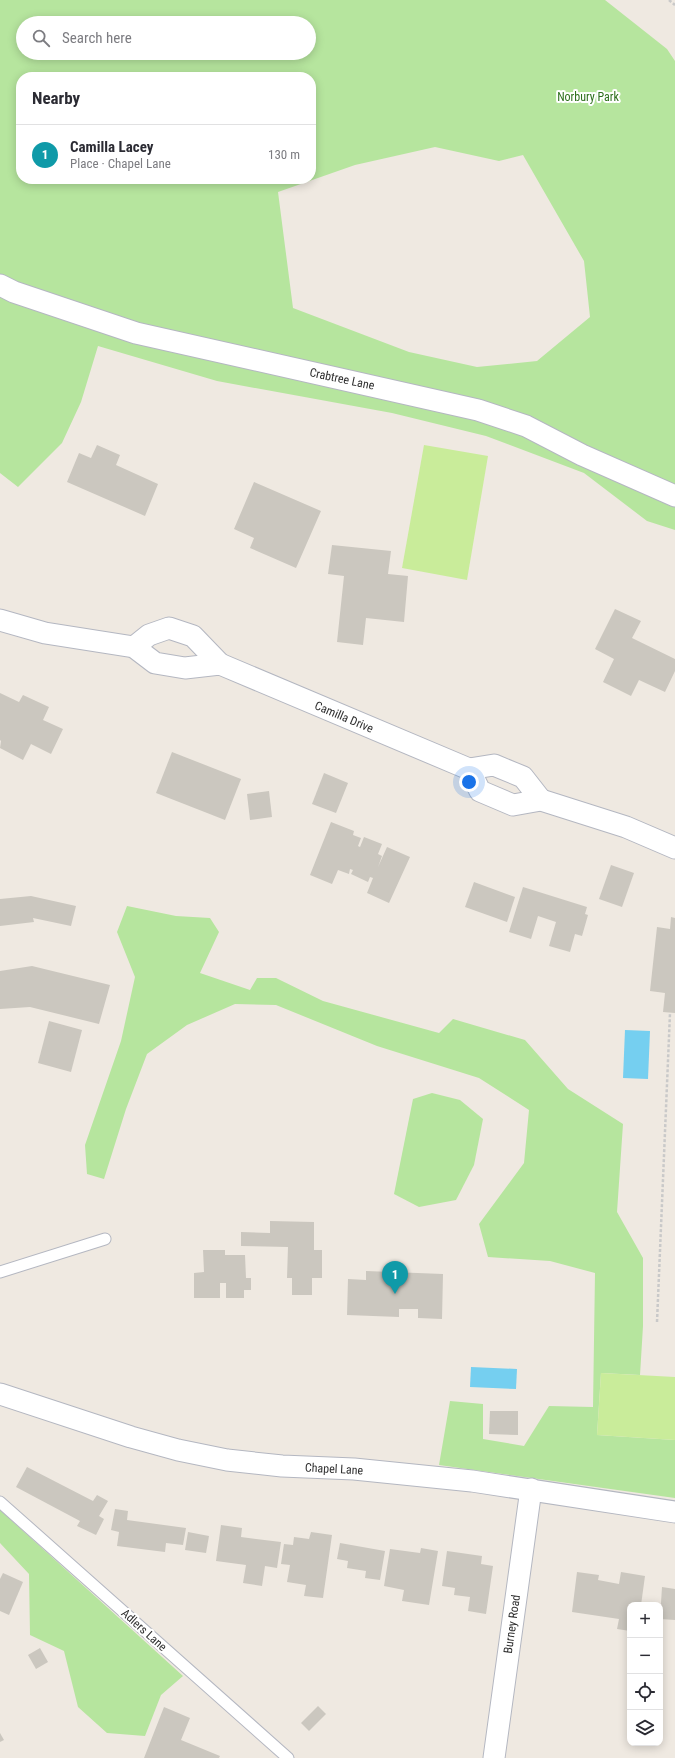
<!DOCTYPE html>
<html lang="en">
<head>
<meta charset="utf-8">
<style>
  :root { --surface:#fff; --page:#f2f2f3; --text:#2b2b33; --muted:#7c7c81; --line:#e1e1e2; --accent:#0b8043 }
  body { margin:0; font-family:"Roboto Condensed",sans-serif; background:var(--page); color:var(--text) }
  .controls { position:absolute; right:12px; bottom:12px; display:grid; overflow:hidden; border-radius:8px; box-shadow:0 2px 10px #0003 }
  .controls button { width:36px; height:36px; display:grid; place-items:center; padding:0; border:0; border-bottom:1px solid var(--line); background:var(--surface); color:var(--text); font:20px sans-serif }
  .you { position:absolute; left:469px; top:782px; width:14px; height:14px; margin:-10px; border:3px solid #fff; border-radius:50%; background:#1a73e8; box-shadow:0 0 0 6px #1a73e833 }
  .badge { display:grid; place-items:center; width:26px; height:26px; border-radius:50%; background:var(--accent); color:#fff; font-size:13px; font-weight:700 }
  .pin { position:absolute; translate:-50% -33px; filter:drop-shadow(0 1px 2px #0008) }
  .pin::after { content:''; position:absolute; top:21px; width:14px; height:12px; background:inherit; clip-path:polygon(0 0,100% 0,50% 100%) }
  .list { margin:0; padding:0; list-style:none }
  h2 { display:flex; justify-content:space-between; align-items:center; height:52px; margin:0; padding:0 16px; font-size:17px }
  h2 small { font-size:13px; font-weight:400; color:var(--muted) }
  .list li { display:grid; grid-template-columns:26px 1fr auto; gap:12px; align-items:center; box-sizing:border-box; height:60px; padding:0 16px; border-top:1px solid var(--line) }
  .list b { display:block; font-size:15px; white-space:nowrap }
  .list p { margin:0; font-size:13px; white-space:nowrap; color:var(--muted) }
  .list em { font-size:13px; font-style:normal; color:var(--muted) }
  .icon { flex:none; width:22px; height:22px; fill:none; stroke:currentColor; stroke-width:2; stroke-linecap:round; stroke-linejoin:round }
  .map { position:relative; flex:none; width:675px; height:1758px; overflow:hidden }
  .search { position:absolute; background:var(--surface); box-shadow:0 2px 10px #0003; left:16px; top:16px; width:300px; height:44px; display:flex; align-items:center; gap:10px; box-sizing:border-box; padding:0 14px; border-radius:22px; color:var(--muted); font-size:15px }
  .panel { position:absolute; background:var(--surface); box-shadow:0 2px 10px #0003; left:16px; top:72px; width:300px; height:112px; border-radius:16px }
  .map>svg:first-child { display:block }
</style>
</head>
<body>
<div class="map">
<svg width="675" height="1758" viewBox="0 0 675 1758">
  <rect width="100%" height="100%" fill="#efe9e1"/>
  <g fill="#b6e59e" fill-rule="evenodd">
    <path d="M 0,0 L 605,0 L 667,49 L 675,61 L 675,530 L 647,521 L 584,473 L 486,436 L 392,413 L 217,381 L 98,346 L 81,402 L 62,443 L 18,487 L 0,473 ZM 23,23 L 309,23 L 309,53 L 23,53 ZM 21,77 L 311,77 L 311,179 L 21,179 ZM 435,147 L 499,161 L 523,155 L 584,261 L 590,317 L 537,361 L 477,367 L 409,352 L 293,308 L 278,192 L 355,165 Z"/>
    <polygon points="127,906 176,916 210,918 219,932 200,973 250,990 257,978 276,978 323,1001 439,1033 453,1019 525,1040 568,1089 623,1124 617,1212 643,1258 643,1326 640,1375 601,1373 597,1435 675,1440 675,1498 439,1465 450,1401 483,1404 483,1439 524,1446 549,1406 593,1407 595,1273 550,1261 488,1257 479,1224 524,1163 529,1110 479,1078 377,1046 276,1005 235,1004 187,1025 147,1054 126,1109 104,1179 87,1174 85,1145 121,1041 135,977 117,932"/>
    <polygon points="432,1093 460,1100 483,1119 474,1165 456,1200 419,1207 394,1194 413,1099"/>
    <polygon points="0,1510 183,1676 161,1695 145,1736 107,1733 78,1707 64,1651 30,1635 29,1574 0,1543"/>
  </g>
  <g fill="#c9ec9a">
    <polygon points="424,445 488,456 467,580 402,568"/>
    <polygon points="601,1373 675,1377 675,1440 597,1435"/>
  </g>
  <g fill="#75cff0">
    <polygon points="625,1030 650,1031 648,1079 623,1078"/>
    <polygon points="471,1367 517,1369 516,1389 470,1387"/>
  </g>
  <g fill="#cbc7bf">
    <polygon points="97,445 120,455 116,465 158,484 145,516 67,482 79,453 91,458"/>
    <polygon points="254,482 321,511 296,568 250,548 254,538 234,529"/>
    <polygon points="332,545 391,551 388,574 408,576 404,622 366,618 363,645 337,642 344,576 328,574"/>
    <polygon points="615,609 641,621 632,638 675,659 675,671 665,692 639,680 631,696 603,682 614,659 595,649"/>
    <polygon points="0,693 19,702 23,695 49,707 43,720 63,729 51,754 31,744 23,760 0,748 1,741 0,740"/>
    <polygon points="172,752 241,779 225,820 156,793"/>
    <polygon points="324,773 348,783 336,813 312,804"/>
    <polygon points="269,791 272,817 250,820 247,794"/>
    <polygon points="331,822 354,831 353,835 361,838 358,846 360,847 364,837 382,844 378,854 382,856 378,867 387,847 410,857 389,903 367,893 373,878 370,877 368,882 351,874 353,870 350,869 349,874 338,870 332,884 310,875"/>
    <polygon points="611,865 634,873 622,907 599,899"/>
    <polygon points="474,882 515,897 507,922 465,907"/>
    <polygon points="523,887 587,907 585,914 588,915 582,936 575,934 570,952 549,946 556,922 538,916 531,939 509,932"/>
    <polygon points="31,896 76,906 71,926 33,918 34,922 0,926 0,899"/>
    <polygon points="671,917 675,918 675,1013 663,1012 665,993 650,991 657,927 670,929"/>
    <polygon points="32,966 110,985 99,1024 30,1007 0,1009 0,971"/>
    <polygon points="49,1021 82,1030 71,1072 38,1063"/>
    <polygon points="270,1221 314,1222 314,1250 322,1250 322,1278 312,1278 312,1295 292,1295 292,1278 287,1278 288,1247 241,1246 241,1232 270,1233"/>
    <polygon points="203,1250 225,1250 225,1255 245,1255 246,1278 251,1278 251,1290 244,1290 244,1298 226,1298 226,1283 220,1283 220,1298 194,1298 194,1273 204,1272"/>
    <polygon points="366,1271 443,1274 442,1319 418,1318 418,1309 399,1309 399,1317 347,1315 348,1279 366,1280"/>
    <polygon points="490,1411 518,1411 518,1435 489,1434"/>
    <polygon points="27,1467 93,1501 97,1495 108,1501 99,1516 104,1519 96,1535 77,1526 80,1521 16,1487"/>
    <polygon points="115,1509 128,1511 127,1520 186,1528 183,1545 166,1543 165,1552 117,1546 119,1532 111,1530"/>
    <polygon points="221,1525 242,1528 241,1537 281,1542 277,1568 265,1566 262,1586 243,1583 246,1565 216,1561"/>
    <polygon points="188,1532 209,1536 206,1553 185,1550"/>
    <polygon points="311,1532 332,1535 323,1598 304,1596 306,1585 287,1582 290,1565 281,1564 284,1544 293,1545 294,1537 309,1539"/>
    <polygon points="340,1543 385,1551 380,1580 365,1578 366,1571 347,1568 348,1561 337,1559"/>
    <polygon points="421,1548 438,1551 429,1605 402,1601 404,1590 384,1586 390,1549 420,1553"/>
    <polygon points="447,1551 482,1556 481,1564 493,1566 486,1614 468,1611 470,1597 454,1595 455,1588 442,1586"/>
    <polygon points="577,1572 599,1575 598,1580 619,1584 621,1572 645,1576 641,1605 630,1605 630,1631 617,1629 619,1619 572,1612"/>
    <polygon points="3,1573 23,1582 9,1615 0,1611 0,1579"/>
    <polygon points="662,1587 675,1589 675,1620 660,1619"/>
    <polygon points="40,1648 48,1662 36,1669 28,1655"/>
    <polygon points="318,1706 326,1714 309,1731 301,1723"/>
    <polygon points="164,1707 190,1718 181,1740 220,1756 219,1758 144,1758"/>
    <polygon points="0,1733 4,1740 0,1742"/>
  </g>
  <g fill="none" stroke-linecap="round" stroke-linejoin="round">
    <g stroke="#b4b7c1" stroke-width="13">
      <g id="service">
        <polyline points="0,1272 105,1239"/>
        <polyline points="0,1502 288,1758"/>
      </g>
    </g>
    <g stroke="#b4b7c1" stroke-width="23">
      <g id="minor">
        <polyline points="0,285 14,292 136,333 478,410 526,426 582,455 675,496"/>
        <polyline points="0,620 45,633 134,647 155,663 185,668 220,664 469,769 480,791 513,805 541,800 626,827 675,848"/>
        <polyline points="134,647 149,635 169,628 193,636 220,664"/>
        <polyline points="469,769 494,765 523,777 541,800"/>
        <polyline points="0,1394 131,1437 178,1450 227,1460 282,1466 354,1469 472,1481 675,1512"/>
        <polyline points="494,1758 531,1489"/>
      </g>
    </g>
    <g stroke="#c9c9c9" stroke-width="2.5" stroke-dasharray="3 2" stroke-linecap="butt">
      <polyline points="669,0 675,5"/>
      <polyline points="657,1322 670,1013"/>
    </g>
    <use href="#service" stroke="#fff" stroke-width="11"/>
    <use href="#minor" stroke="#fff" stroke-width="21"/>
  </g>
  <g text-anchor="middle" stroke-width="4" stroke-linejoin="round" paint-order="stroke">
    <g font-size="12" fill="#2c6e1b" stroke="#fff">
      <text x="588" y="101">Norbury Park</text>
    </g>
    <g font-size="12" fill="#2e2e2e" stroke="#fff">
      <text transform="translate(342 379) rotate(12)" y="4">Crabtree Lane</text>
      <text transform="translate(344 717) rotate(23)" y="4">Camilla Drive</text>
      <text transform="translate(334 1469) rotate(3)" y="4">Chapel Lane</text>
      <text transform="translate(512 1624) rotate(-82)" y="4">Burney Road</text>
      <text transform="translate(144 1630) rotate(42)" y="4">Adlers Lane</text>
    </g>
  </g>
</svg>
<div class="controls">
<button>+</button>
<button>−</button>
<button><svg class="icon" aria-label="locate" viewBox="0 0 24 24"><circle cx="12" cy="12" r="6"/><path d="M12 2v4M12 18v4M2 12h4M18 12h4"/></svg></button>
<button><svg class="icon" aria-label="layers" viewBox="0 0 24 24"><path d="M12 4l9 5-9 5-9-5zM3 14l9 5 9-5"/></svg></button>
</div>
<div class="you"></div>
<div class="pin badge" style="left:395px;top:1294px;background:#0f9aa8">1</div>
<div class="search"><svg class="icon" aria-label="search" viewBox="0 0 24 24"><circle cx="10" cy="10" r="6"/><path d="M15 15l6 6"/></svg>Search here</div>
<section class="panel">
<h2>Nearby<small></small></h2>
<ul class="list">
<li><span class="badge" style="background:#0f9aa8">1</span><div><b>Camilla Lacey</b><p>Place · Chapel Lane</p></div><em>130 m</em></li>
</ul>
</section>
</div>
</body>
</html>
